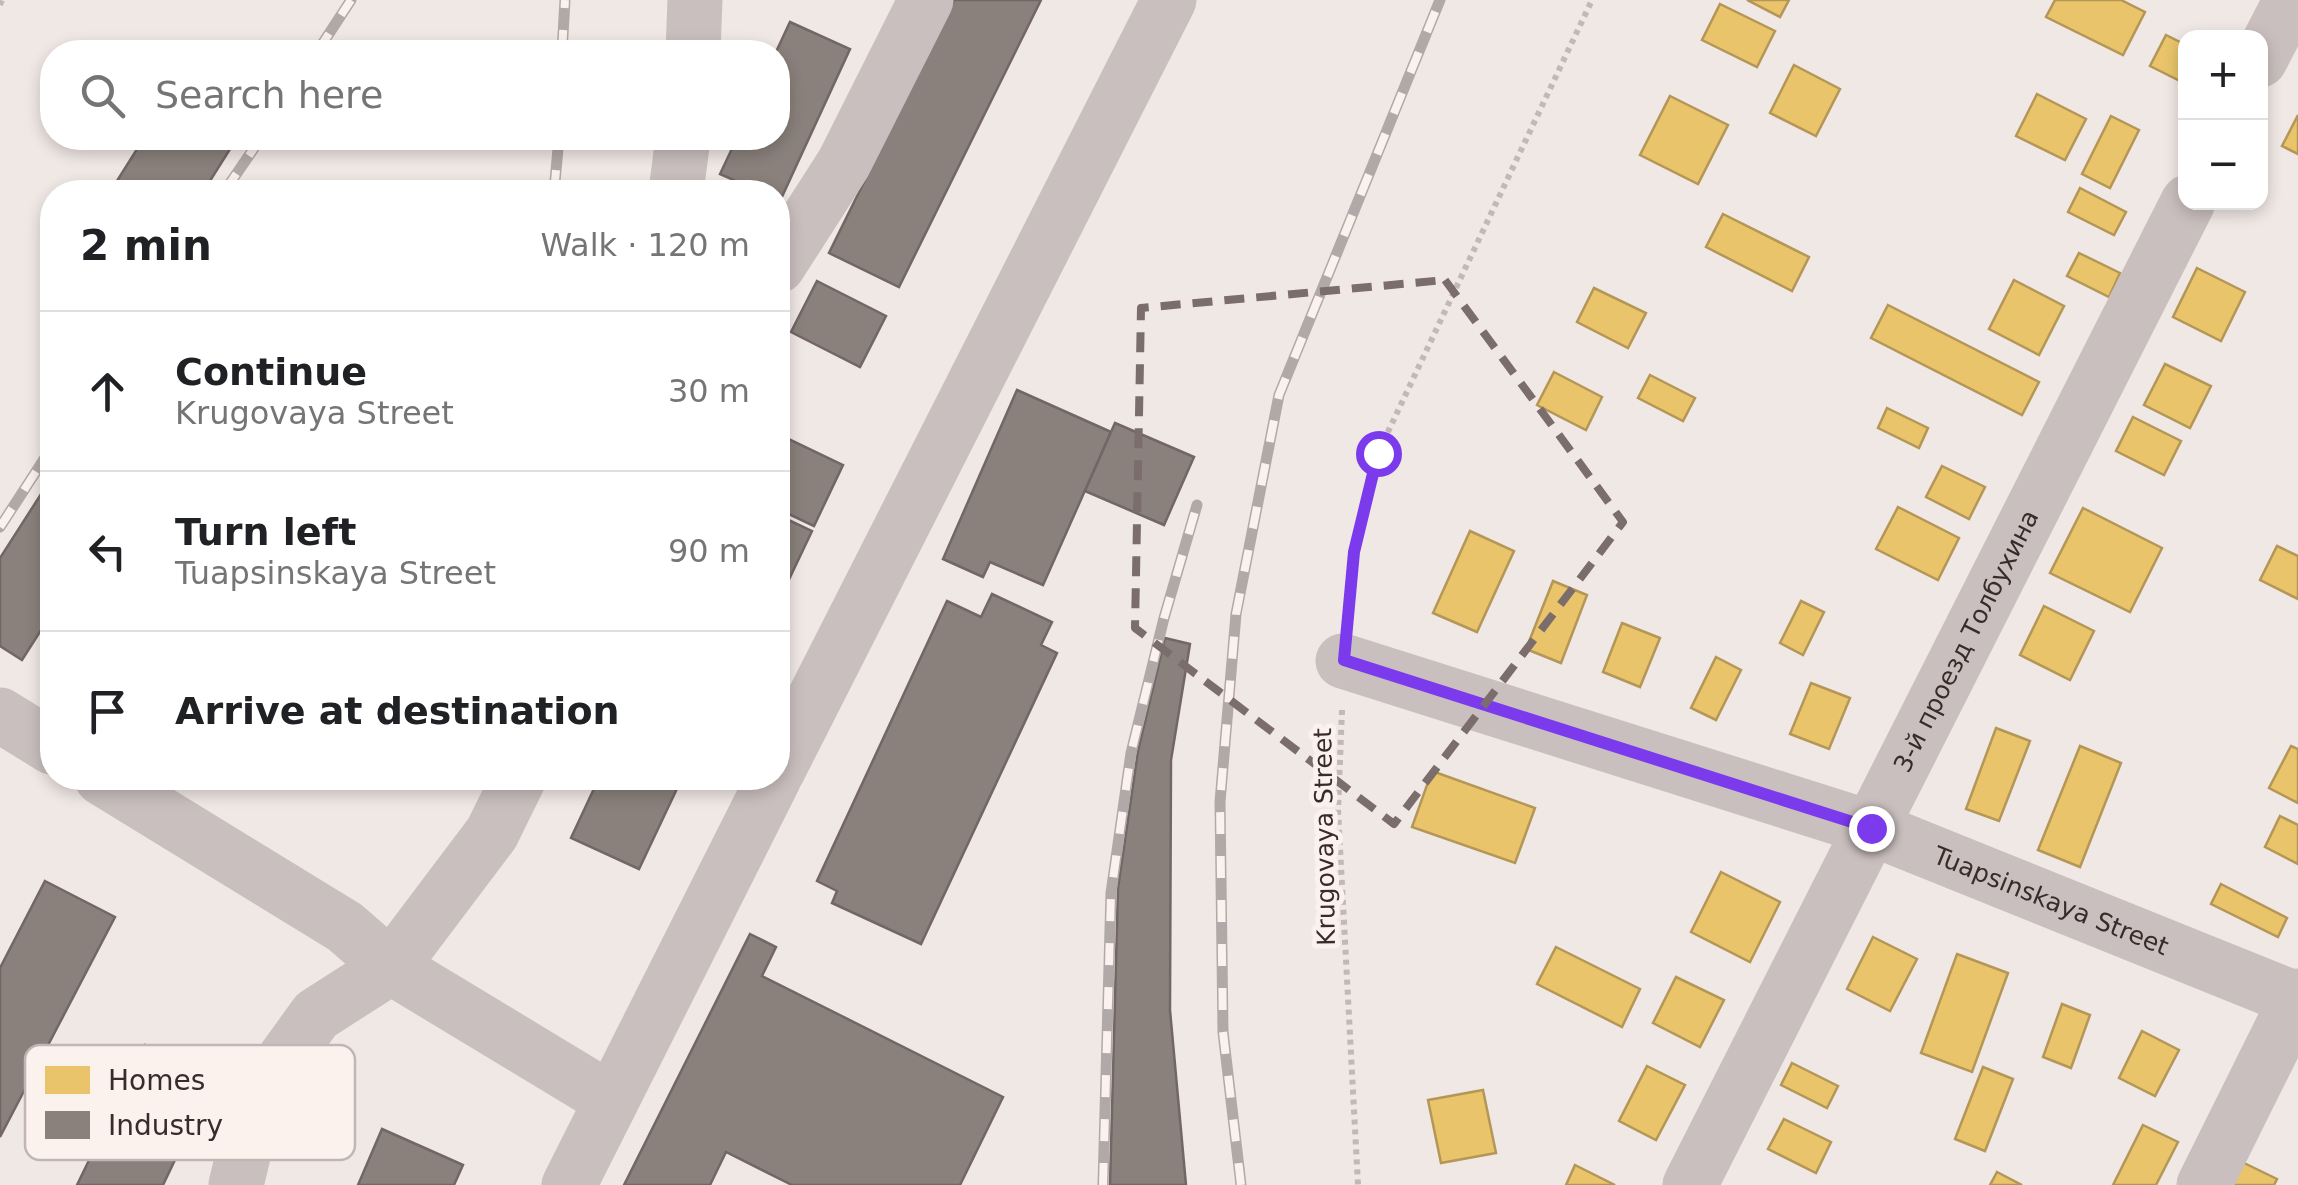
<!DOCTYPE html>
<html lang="en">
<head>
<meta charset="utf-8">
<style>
  :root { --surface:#fff; --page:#f2f2f2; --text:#202124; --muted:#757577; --line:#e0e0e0 }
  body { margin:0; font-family:"DejaVu Sans",sans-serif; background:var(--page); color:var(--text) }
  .controls { position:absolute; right:30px; top:30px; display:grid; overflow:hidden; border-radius:20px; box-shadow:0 5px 15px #0003 }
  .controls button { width:90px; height:90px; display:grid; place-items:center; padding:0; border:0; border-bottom:2px solid var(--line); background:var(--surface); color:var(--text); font:50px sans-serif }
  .stop { position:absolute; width:30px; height:30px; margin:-22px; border:8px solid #7c3aed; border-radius:50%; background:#fff }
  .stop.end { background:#7c3aed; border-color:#fff; box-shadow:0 2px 10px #0008 }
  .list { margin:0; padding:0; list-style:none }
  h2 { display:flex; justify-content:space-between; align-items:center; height:130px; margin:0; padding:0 40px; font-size:42px }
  h2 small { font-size:32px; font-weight:400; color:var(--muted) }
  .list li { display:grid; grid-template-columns:65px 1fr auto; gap:30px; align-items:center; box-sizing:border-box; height:160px; padding:0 40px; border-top:2px solid var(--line) }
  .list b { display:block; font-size:38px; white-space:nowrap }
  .list p { margin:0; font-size:32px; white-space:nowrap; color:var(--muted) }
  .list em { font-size:32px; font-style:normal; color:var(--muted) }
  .icon { flex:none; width:55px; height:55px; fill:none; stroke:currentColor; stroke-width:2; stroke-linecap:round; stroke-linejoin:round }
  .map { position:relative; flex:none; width:2298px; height:1185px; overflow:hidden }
  .search { position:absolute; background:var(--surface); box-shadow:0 5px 15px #0003; left:40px; top:40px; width:750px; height:110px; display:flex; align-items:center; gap:25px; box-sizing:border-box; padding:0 35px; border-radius:40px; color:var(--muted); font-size:38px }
  .panel { position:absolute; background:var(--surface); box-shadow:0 5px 15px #0003; left:40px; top:180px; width:750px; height:610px; border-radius:40px }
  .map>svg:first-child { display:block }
</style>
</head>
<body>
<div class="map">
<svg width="2298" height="1185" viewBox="0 0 2298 1185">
  <rect width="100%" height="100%" fill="#f0e8e5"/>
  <g fill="#e9c46a" stroke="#b49657" stroke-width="2.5">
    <polygon points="1747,0 1789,0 1780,17"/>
    <polygon points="2055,0 2121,0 2145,12 2123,55 2046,17"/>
    <polygon points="1720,4 1775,31 1757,67 1702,40"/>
    <polygon points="2166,35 2186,45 2186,84 2150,66"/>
    <polygon points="1794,65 1840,89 1816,136 1770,113"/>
    <polygon points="2037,94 2086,119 2065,160 2016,136"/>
    <polygon points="1670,96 1728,125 1698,184 1640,155"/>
    <polygon points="2298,115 2298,154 2282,146"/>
    <polygon points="2111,116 2139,130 2110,188 2082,174"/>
    <polygon points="2080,188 2126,212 2114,235 2068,212"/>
    <polygon points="1723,214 1809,257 1792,291 1706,247"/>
    <polygon points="2079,253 2120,273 2109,297 2067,276"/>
    <polygon points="2197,268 2245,292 2221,341 2173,317"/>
    <polygon points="2014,280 2064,306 2039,355 1989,329"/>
    <polygon points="1594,288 1646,313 1628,348 1577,322"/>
    <polygon points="1888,305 2039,382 2022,415 1871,338"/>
    <polygon points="2165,364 2211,386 2190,428 2144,405"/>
    <polygon points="1554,372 1602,397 1586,430 1537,405"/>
    <polygon points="1650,375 1695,398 1683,421 1638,398"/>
    <polygon points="1887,408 1928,428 1919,448 1878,428"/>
    <polygon points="2133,417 2181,441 2164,475 2116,451"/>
    <polygon points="1942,466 1985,487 1969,519 1926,497"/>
    <polygon points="1898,507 1959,538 1938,580 1876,549"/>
    <polygon points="2083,508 2162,548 2130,612 2050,573"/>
    <polygon points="1470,531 1514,551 1477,632 1433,613"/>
    <polygon points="2277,546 2298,556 2298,599 2260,580"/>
    <polygon points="1553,581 1587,595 1561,663 1526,649"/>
    <polygon points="1801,601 1824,612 1803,655 1780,643"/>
    <polygon points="2044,606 2094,631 2070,680 2020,655"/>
    <polygon points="1622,623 1660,638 1640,687 1603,672"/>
    <polygon points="1716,657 1741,670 1716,720 1691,708"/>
    <polygon points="1811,683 1850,698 1829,749 1790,734"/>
    <polygon points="1996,728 2030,741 1999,821 1966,809"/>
    <polygon points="2080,746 2121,763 2080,867 2038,850"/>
    <polygon points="2291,746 2298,749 2298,803 2269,788"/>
    <polygon points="1432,771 1535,808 1515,863 1412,827"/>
    <polygon points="2280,816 2298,825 2298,864 2265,847"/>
    <polygon points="1721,872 1780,902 1750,962 1691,932"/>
    <polygon points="2221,884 2287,918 2278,937 2211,904"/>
    <polygon points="1873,937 1917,959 1890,1011 1847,989"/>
    <polygon points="1556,947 1640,989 1622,1027 1537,984"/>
    <polygon points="1957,954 2008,973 1972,1072 1921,1053"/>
    <polygon points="1676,977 1724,1000 1700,1047 1653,1023"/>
    <polygon points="2062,1004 2090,1015 2071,1068 2043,1057"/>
    <polygon points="2142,1031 2179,1050 2155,1096 2119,1078"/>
    <polygon points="1792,1063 1838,1086 1827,1108 1781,1085"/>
    <polygon points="1647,1066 1685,1085 1656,1140 1619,1121"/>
    <polygon points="1983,1067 2013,1079 1985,1151 1955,1139"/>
    <polygon points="1483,1090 1496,1153 1441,1163 1428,1100"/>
    <polygon points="1784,1119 1831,1142 1816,1173 1768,1149"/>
    <polygon points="2143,1125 2178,1142 2156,1185 2113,1185"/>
    <polygon points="2242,1162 2277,1179 2274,1185 2231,1185"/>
    <polygon points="1575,1165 1615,1185 1566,1185"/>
    <polygon points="1997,1172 2022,1185 1990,1185"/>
  </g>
  <g fill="#8a817c" stroke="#726764" stroke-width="2.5">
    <polygon points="954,0 1041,0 899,287 829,253"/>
    <polygon points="790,22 850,49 780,201 778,192 761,192 720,174 737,138 778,138 776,52"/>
    <polygon points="144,138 237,138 203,192 110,192"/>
    <polygon points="817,281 886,316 860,367 791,332"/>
    <polygon points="1017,390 1111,432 1043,585 990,562 983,577 943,559"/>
    <polygon points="1115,423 1194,457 1164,525 1085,491"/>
    <polygon points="778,434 843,465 814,526 778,509"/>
    <polygon points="52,477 52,613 22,660 0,646 0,558"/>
    <polygon points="778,515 812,531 783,592 778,589"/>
    <polygon points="992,594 1052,622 1041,645 1057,653 921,944 832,903 837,891 817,881 947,601 981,617"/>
    <polygon points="1165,638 1190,644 1171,760 1170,1010 1186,1185 1110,1185 1118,888 1138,751"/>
    <polygon points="599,778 682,778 639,869 571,838"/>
    <polygon points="45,881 115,917 0,1137 0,968"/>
    <polygon points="750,934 776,947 762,976 1003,1097 960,1185 792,1185 726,1152 710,1185 624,1185"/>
    <polygon points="145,1045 214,1078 163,1185 77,1185"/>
    <polygon points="382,1129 463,1165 454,1185 358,1185"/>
  </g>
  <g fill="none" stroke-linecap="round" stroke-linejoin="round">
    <g stroke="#c2b8b6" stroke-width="6" stroke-dasharray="5 5" stroke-linecap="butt">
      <polyline points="0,5 2,0"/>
      <polyline points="1348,617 1354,552 1378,453 1592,0"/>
      <polyline points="1342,710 1338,810 1358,1185"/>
    </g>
    <g stroke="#c9bfbe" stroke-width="55">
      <polyline points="693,52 695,0"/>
      <polyline points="2260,60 2291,0"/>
      <polyline points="676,192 683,138"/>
      <polyline points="778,266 844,163 926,0"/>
      <path id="s1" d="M 1343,661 L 1871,828 L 2298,1000"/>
      <polyline points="0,715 52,747"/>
      <polyline points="778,770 1169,0"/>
      <polyline points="102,778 345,927 391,967 492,833 519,778"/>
      <polyline points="236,1185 257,1097 316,1015 391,967 611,1100"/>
      <polyline points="569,1185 774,778"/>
      <path id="s2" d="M 1690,1185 L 2188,202"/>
      <polyline points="2204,1185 2298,996"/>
    </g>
    <g stroke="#b1a9a7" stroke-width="11">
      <g id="rail">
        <polyline points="317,52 351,0"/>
        <polyline points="562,52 565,0"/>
        <polyline points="224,192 261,138"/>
        <polyline points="554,192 559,138"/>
        <polyline points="0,527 52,447"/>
        <polyline points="1103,1185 1111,893 1131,753 1164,618 1197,505"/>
        <polyline points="1241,1185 1223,1032 1220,802 1236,614 1279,395 1440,0"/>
      </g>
    </g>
    <use href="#rail" stroke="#fbf1ed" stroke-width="8" stroke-dasharray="22" stroke-linecap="butt"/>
  </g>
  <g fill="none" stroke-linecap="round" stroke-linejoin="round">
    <polyline stroke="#7c3aed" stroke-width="12" points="1378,453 1354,552 1344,660 1871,828"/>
  </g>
  <path fill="none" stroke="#7a6d6c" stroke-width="8" stroke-dasharray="20 12" stroke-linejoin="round" d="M 1445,280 L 1623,522 L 1394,824 L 1135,628 L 1141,308 Z"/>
  <g text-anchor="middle" stroke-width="10" stroke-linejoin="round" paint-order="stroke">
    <g font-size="25" fill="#3a2b2b" stroke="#fbf1ed">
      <text dy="9" stroke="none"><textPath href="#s2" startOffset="610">3-й проезд Толбухина</textPath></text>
      <text transform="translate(1324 837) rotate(-91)" y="9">Krugovaya Street</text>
      <text dy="9" stroke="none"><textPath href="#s1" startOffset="748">Tuapsinskaya Street</textPath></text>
    </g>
  </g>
  <rect x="25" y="1045" width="330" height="115" rx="15" fill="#fbf1ed" stroke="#c1b6b3" stroke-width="2.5"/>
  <rect x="45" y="1066" width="45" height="28" fill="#e9c46a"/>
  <rect x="45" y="1111" width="45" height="28" fill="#8a817c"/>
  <g font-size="28" fill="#3a2b2b">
    <text x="108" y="1090">Homes</text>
    <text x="108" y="1135">Industry</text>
  </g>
</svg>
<div class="controls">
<button>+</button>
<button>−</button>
</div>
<div class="stop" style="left:1378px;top:453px"></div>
<div class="stop end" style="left:1871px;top:828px"></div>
<div class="search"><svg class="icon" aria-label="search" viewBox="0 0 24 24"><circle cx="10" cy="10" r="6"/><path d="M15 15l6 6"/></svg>Search here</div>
<section class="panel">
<h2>2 min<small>Walk · 120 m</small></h2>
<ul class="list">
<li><svg class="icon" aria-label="ahead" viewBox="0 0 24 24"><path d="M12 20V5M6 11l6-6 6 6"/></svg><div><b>Continue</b><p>Krugovaya Street</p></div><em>30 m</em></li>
<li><svg class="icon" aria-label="left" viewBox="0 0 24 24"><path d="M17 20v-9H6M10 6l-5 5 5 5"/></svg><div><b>Turn left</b><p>Tuapsinskaya Street</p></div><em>90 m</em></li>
<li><svg class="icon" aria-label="arrive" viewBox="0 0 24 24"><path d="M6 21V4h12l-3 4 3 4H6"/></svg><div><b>Arrive at destination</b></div></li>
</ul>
</section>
</div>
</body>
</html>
